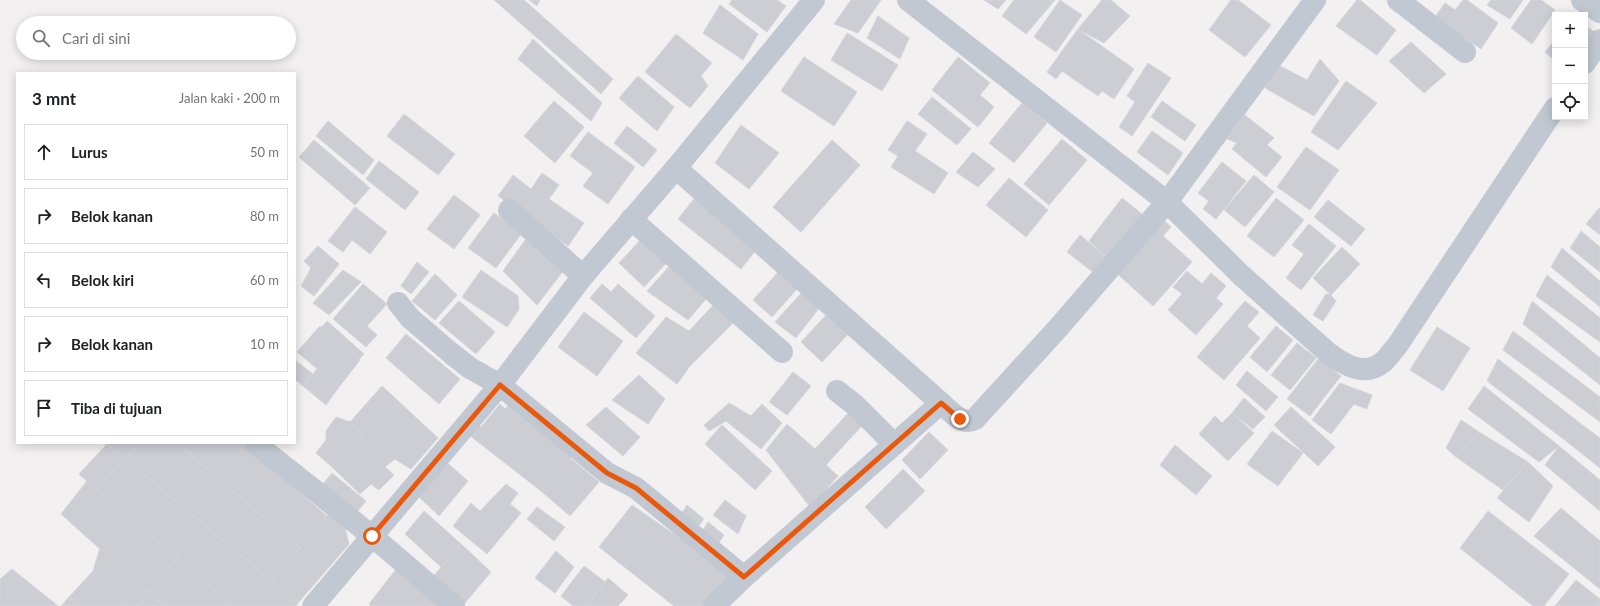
<!DOCTYPE html>
<html lang="id">
<head>
<meta charset="utf-8">
<style>
  :root { --surface:#fff; --page:#f6f6f6; --text:#202124; --muted:#757577; --line:#e0e0e0 }
  body { margin:0; font-family:Lato,sans-serif; background:var(--page); color:var(--text) }
  .controls { position:absolute; right:12px; top:12px; display:grid; overflow:hidden; border-radius:0px; box-shadow:0 2px 10px #0003 }
  .controls button { width:36px; height:36px; display:grid; place-items:center; padding:0; border:0; border-bottom:1px solid var(--line); background:var(--surface); color:var(--text); font:20px sans-serif }
  .stop { position:absolute; width:12px; height:12px; margin:-9px; border:3px solid #ea580c; border-radius:50%; background:#fff }
  .stop.end { background:#ea580c; border-color:#fff; box-shadow:0 1px 4px #0008 }
  .list { margin:0; padding:0; list-style:none }
  h2 { display:flex; justify-content:space-between; align-items:center; height:52px; margin:0; padding:0 16px; font-size:17px }
  h2 small { font-size:13px; font-weight:400; color:var(--muted) }
  .list li { display:grid; grid-template-columns:26px 1fr auto; gap:12px; align-items:center; box-sizing:border-box; height:56px; margin:0 8px 8px; padding:0 8px; border:1px solid var(--line); border-radius:0px }
  .list b { display:block; font-size:15px; white-space:nowrap }
  .list em { font-size:13px; font-style:normal; color:var(--muted) }
  .icon { flex:none; width:22px; height:22px; fill:none; stroke:currentColor; stroke-width:2; stroke-linecap:round; stroke-linejoin:round }
  .map { position:relative; flex:none; width:1600px; height:606px; overflow:hidden }
  .search { position:absolute; background:var(--surface); box-shadow:0 2px 10px #0003; left:16px; top:16px; width:280px; height:44px; display:flex; align-items:center; gap:10px; box-sizing:border-box; padding:0 14px; border-radius:22px; color:var(--muted); font-size:15px }
  .panel { position:absolute; background:var(--surface); box-shadow:0 2px 10px #0003; left:16px; top:72px; width:280px; height:372px; border-radius:0px }
  .map>svg:first-child { display:block }
</style>
</head>
<body>
<div class="map">
<svg width="1600" height="606" viewBox="0 0 1600 606">
  <rect width="100%" height="100%" fill="#f2f0f0"/>
  <g fill="#cdced4" stroke="#d4d5db">
    <polygon points="494,0 524,0 613,79 601,94"/>
    <polygon points="529,0 540,0 537,6"/>
    <polygon points="732,0 777,0 786,6 767,32 729,4"/>
    <polygon points="851,0 881,0 858,33 834,24"/>
    <polygon points="984,0 1006,0 998,9"/>
    <polygon points="1014,0 1055,0 1026,34 1002,16"/>
    <polygon points="1060,0 1082,15 1056,52 1034,37"/>
    <polygon points="1102,0 1111,0 1130,16 1104,43 1078,29"/>
    <polygon points="1231,0 1238,0 1271,25 1245,57 1209,30"/>
    <polygon points="1357,0 1360,0 1396,30 1377,55 1336,26"/>
    <polygon points="1463,0 1467,0 1498,23 1481,49 1435,17 1445,3 1455,10"/>
    <polygon points="1491,0 1523,0 1510,19 1487,5"/>
    <polygon points="1531,0 1541,0 1555,10 1532,44 1511,28"/>
    <polygon points="720,5 758,34 743,60 703,33"/>
    <polygon points="878,16 909,38 900,59 867,38"/>
    <polygon points="1585,25 1598,35 1585,50"/>
    <polygon points="1078,29 1134,69 1114,99 1102,91 1098,96 1062,71 1056,79 1047,72"/>
    <polygon points="847,33 898,65 882,91 831,60"/>
    <polygon points="676,34 712,63 701,76 708,86 690,108 645,72"/>
    <polygon points="533,39 602,103 591,121 518,59"/>
    <polygon points="1555,40 1555,61 1545,52"/>
    <polygon points="1411,42 1446,74 1424,93 1389,61"/>
    <polygon points="804,57 857,92 834,126 781,91"/>
    <polygon points="958,57 990,83 980,95 994,107 978,127 932,90"/>
    <polygon points="1320,59 1339,81 1314,116 1265,88 1278,65 1307,80"/>
    <polygon points="1148,63 1171,78 1132,136 1119,127 1135,102 1127,96"/>
    <polygon points="638,76 674,107 657,131 619,98"/>
    <polygon points="1346,81 1377,103 1338,150 1311,132"/>
    <polygon points="932,97 971,129 957,145 918,114"/>
    <polygon points="554,101 584,127 555,163 524,136"/>
    <polygon points="1162,101 1196,125 1185,141 1151,117"/>
    <polygon points="1022,103 1047,123 1014,163 989,143"/>
    <polygon points="404,114 455,154 438,175 387,136"/>
    <polygon points="1245,115 1274,138 1267,145 1282,157 1266,177 1232,149 1237,143 1227,139"/>
    <polygon points="328,121 374,160 363,175 316,136"/>
    <polygon points="907,121 927,134 915,151 948,173 934,194 891,167 898,156 888,150"/>
    <polygon points="741,125 779,153 749,189 715,163"/>
    <polygon points="627,126 657,150 643,167 614,143"/>
    <polygon points="1152,131 1183,153 1168,175 1137,152"/>
    <polygon points="588,132 635,167 608,204 583,186 593,173 570,156"/>
    <polygon points="1062,139 1087,160 1049,205 1024,184"/>
    <polygon points="314,140 370,188 355,205 299,157"/>
    <polygon points="832,140 860,165 801,232 773,207"/>
    <polygon points="1306,147 1339,170 1310,210 1277,187"/>
    <polygon points="973,152 995,169 978,187 956,172"/>
    <polygon points="379,161 419,192 405,210 366,179"/>
    <polygon points="1222,162 1246,181 1216,219 1203,209 1209,201 1198,193"/>
    <polygon points="542,173 559,185 549,199 584,223 568,246 498,196 513,175 531,189"/>
    <polygon points="1254,175 1274,192 1245,227 1224,210"/>
    <polygon points="1009,178 1048,210 1026,237 986,205"/>
    <polygon points="454,195 480,215 454,249 427,229"/>
    <polygon points="697,195 760,245 741,269 678,219"/>
    <polygon points="1122,198 1148,219 1112,262 1089,241"/>
    <polygon points="1276,198 1304,220 1274,257 1247,236"/>
    <polygon points="1328,200 1365,229 1351,246 1314,217"/>
    <polygon points="355,207 387,232 370,254 352,240 343,252 328,241"/>
    <polygon points="1599,208 1600,209 1600,235 1586,224"/>
    <polygon points="494,213 522,233 496,268 468,248"/>
    <polygon points="1160,217 1171,227 1163,236 1192,262 1153,306 1112,269"/>
    <polygon points="1309,224 1336,246 1301,290 1286,278 1304,254 1292,245"/>
    <polygon points="1581,231 1600,247 1600,272 1570,248"/>
    <polygon points="645,235 671,258 644,287 619,263"/>
    <polygon points="1080,235 1112,262 1099,277 1067,252"/>
    <polygon points="528,236 564,270 537,305 503,271"/>
    <polygon points="318,246 339,264 314,296 301,286 311,268 304,261"/>
    <polygon points="1342,247 1360,264 1331,295 1313,278"/>
    <polygon points="1562,248 1600,281 1600,307 1551,267"/>
    <polygon points="675,260 711,293 688,320 647,291"/>
    <polygon points="417,262 429,272 411,294 401,286"/>
    <polygon points="343,270 361,282 329,315 313,303"/>
    <polygon points="481,270 518,296 519,309 507,327 462,297"/>
    <polygon points="779,271 798,288 772,317 753,300"/>
    <polygon points="1187,271 1202,284 1211,273 1226,286 1216,298 1223,304 1196,335 1168,310 1182,294 1173,287"/>
    <polygon points="435,274 457,295 435,320 412,301"/>
    <polygon points="1547,275 1600,318 1600,342 1536,296"/>
    <polygon points="363,284 387,304 367,326 377,335 366,347 333,319"/>
    <polygon points="602,284 611,292 618,284 655,316 636,338 590,298"/>
    <polygon points="804,290 820,307 796,338 775,322"/>
    <polygon points="1326,294 1331,295 1336,301 1323,321 1313,315"/>
    <polygon points="459,301 495,332 476,354 439,323"/>
    <polygon points="717,301 737,319 690,366 677,384 636,353 666,317 689,331"/>
    <polygon points="1245,301 1259,312 1247,326 1260,338 1224,380 1197,357"/>
    <polygon points="1532,301 1600,358 1600,385 1523,324"/>
    <polygon points="584,312 623,341 597,376 558,347"/>
    <polygon points="829,312 850,332 822,362 801,342"/>
    <polygon points="327,321 364,354 339,380 301,351"/>
    <polygon points="320,326 360,360 339,387 297,352"/>
    <polygon points="1276,326 1293,340 1267,372 1250,357"/>
    <polygon points="1437,327 1470,348 1443,391 1410,370"/>
    <polygon points="1513,331 1600,397 1600,401 1591,415 1503,350"/>
    <polygon points="406,334 460,379 439,404 386,358"/>
    <polygon points="1297,343 1316,358 1290,390 1271,375"/>
    <polygon points="1319,358 1341,376 1310,416 1287,399"/>
    <polygon points="1498,359 1581,424 1566,441 1487,381"/>
    <polygon points="295,360 313,374 303,386 295,379"/>
    <polygon points="317,369 339,387 326,405 303,386"/>
    <polygon points="1247,371 1278,397 1266,411 1236,385"/>
    <polygon points="793,372 811,386 787,415 769,402"/>
    <polygon points="639,375 665,399 648,424 612,400"/>
    <polygon points="1340,383 1372,395 1367,409 1354,404 1331,434 1312,420"/>
    <polygon points="382,386 438,438 411,469 395,459 385,467 394,475 379,490 371,484 360,494 332,467 363,434 350,422"/>
    <polygon points="1484,386 1559,446 1539,462 1468,409"/>
    <polygon points="1244,398 1265,417 1253,429 1232,413"/>
    <polygon points="1600,401 1600,422 1591,415"/>
    <polygon points="511,402 573,455 541,491 469,435 477,424 481,427 500,404 505,409"/>
    <polygon points="729,403 751,416 762,404 782,423 761,449 726,421 709,431 704,425"/>
    <polygon points="606,407 640,437 623,456 586,425"/>
    <polygon points="1291,407 1335,447 1318,466 1274,425"/>
    <polygon points="853,408 867,420 826,465 838,476 810,507 766,450 787,424 815,449"/>
    <polygon points="1232,413 1254,433 1228,461 1199,434 1215,416 1222,423"/>
    <polygon points="336,417 350,422 363,434 332,467 316,453 326,440 326,431"/>
    <polygon points="1461,420 1479,432 1456,457 1446,448"/>
    <polygon points="1581,424 1600,438 1600,468 1566,441"/>
    <polygon points="722,425 772,471 755,490 705,444"/>
    <polygon points="1272,431 1303,453 1278,486 1247,464"/>
    <polygon points="929,432 948,450 920,479 902,460"/>
    <polygon points="1479,432 1528,462 1503,490 1456,457"/>
    <polygon points="106,443 141,443 125,459"/>
    <polygon points="141,443 177,443 300,548 272,581 125,459"/>
    <polygon points="177,443 241,443 327,516 300,548"/>
    <polygon points="107,444 125,459 96,489 79,474"/>
    <polygon points="1175,445 1212,476 1196,495 1160,465"/>
    <polygon points="1559,446 1600,480 1600,511 1545,465"/>
    <polygon points="570,458 599,482 570,516 541,491"/>
    <polygon points="125,459 272,581 298,603 296,606 233,606 96,489"/>
    <polygon points="446,462 468,481 439,516 418,496"/>
    <polygon points="1528,462 1553,486 1529,522 1497,498"/>
    <polygon points="903,469 925,491 886,529 865,507"/>
    <polygon points="332,473 366,501 353,517 318,490"/>
    <polygon points="87,481 178,558 149,593 61,514"/>
    <polygon points="506,484 518,493 510,504 521,513 487,554 453,526 471,503 480,511"/>
    <polygon points="725,500 746,516 738,534 713,515"/>
    <polygon points="632,505 681,539 729,576 703,606 674,606 599,547"/>
    <polygon points="687,505 704,519 696,529 681,515"/>
    <polygon points="537,507 565,527 554,541 527,519"/>
    <polygon points="1561,508 1600,541 1600,589 1534,536"/>
    <polygon points="332,510 343,520 349,544 298,603 272,581"/>
    <polygon points="424,511 461,544 441,567 405,534"/>
    <polygon points="1488,511 1569,574 1544,606 1533,606 1460,548"/>
    <polygon points="708,522 724,535 716,547 701,533"/>
    <polygon points="461,544 491,572 464,604 432,578"/>
    <polygon points="100,548 149,593 136,606 129,606 93,571"/>
    <polygon points="556,551 574,567 555,593 535,578"/>
    <polygon points="178,558 233,606 164,606 149,593"/>
    <polygon points="584,566 605,582 587,606 573,606 561,596"/>
    <polygon points="397,568 443,606 371,606 369,604"/>
    <polygon points="12,569 58,606 0,606 0,579"/>
    <polygon points="93,571 129,606 80,606 69,597"/>
    <polygon points="608,578 628,595 618,606 587,606"/>
    <polygon points="1576,580 1600,599 1600,606 1555,606"/>
    <polygon points="149,593 164,606 136,606"/>
    <polygon points="69,597 80,606 61,606"/>
  </g>
  <g fill="none" stroke-linecap="round" stroke-linejoin="round">
    <g stroke="#c1c8d1" stroke-width="22">
      <path d="M 908,0 L 1167,202 L 1241,275 L 1327,352 C 1343,364 1364,378 1383,362 C 1388,358 1392,351 1397,346 L 1555,108"/>
      <polyline points="1398,0 1465,52"/>
      <polyline points="1582,0 1600,12"/>
      <polyline points="1585,63 1600,40"/>
      <path d="M 676,168 L 941,403 C 950,411 962,426 975,419 L 1059,327 L 1167,202 L 1315,0"/>
      <polyline points="509,210 583,276"/>
      <polyline points="631,219 782,352"/>
      <polyline points="398,303 410,318 452,354 470,368 500,385 607,473 636,488 744,577"/>
      <polyline points="837,391 855,405 894,444"/>
      <polyline points="255,443 372,536 454,606"/>
      <polyline points="313,606 500,385 583,276 676,168 814,0"/>
      <polyline points="714,606 744,577 941,403"/>
    </g>
  </g>
  <g fill="none" stroke-linecap="round" stroke-linejoin="round">
    <polyline stroke="#ea580c" stroke-width="5" points="372,536 500,385 607,473 636,488 744,577 941,403 960,419"/>
  </g>
</svg>
<div class="controls">
<button>+</button>
<button>−</button>
<button><svg class="icon" aria-label="locate" viewBox="0 0 24 24"><circle cx="12" cy="12" r="6"/><path d="M12 2v4M12 18v4M2 12h4M18 12h4"/></svg></button>
</div>
<div class="stop" style="left:372px;top:536px"></div>
<div class="stop end" style="left:960px;top:419px"></div>
<div class="search"><svg class="icon" aria-label="search" viewBox="0 0 24 24"><circle cx="10" cy="10" r="6"/><path d="M15 15l6 6"/></svg>Cari di sini</div>
<section class="panel">
<h2>3 mnt<small>Jalan kaki · 200 m</small></h2>
<ul class="list">
<li><svg class="icon" aria-label="ahead" viewBox="0 0 24 24"><path d="M12 20V5M6 11l6-6 6 6"/></svg><div><b>Lurus</b></div><em>50 m</em></li>
<li><svg class="icon" aria-label="right" viewBox="0 0 24 24"><path d="M7 20v-9h11M14 6l5 5-5 5"/></svg><div><b>Belok kanan</b></div><em>80 m</em></li>
<li><svg class="icon" aria-label="left" viewBox="0 0 24 24"><path d="M17 20v-9H6M10 6l-5 5 5 5"/></svg><div><b>Belok kiri</b></div><em>60 m</em></li>
<li><svg class="icon" aria-label="right" viewBox="0 0 24 24"><path d="M7 20v-9h11M14 6l5 5-5 5"/></svg><div><b>Belok kanan</b></div><em>10 m</em></li>
<li><svg class="icon" aria-label="arrive" viewBox="0 0 24 24"><path d="M6 21V4h12l-3 4 3 4H6"/></svg><div><b>Tiba di tujuan</b></div></li>
</ul>
</section>
</div>
</body>
</html>
